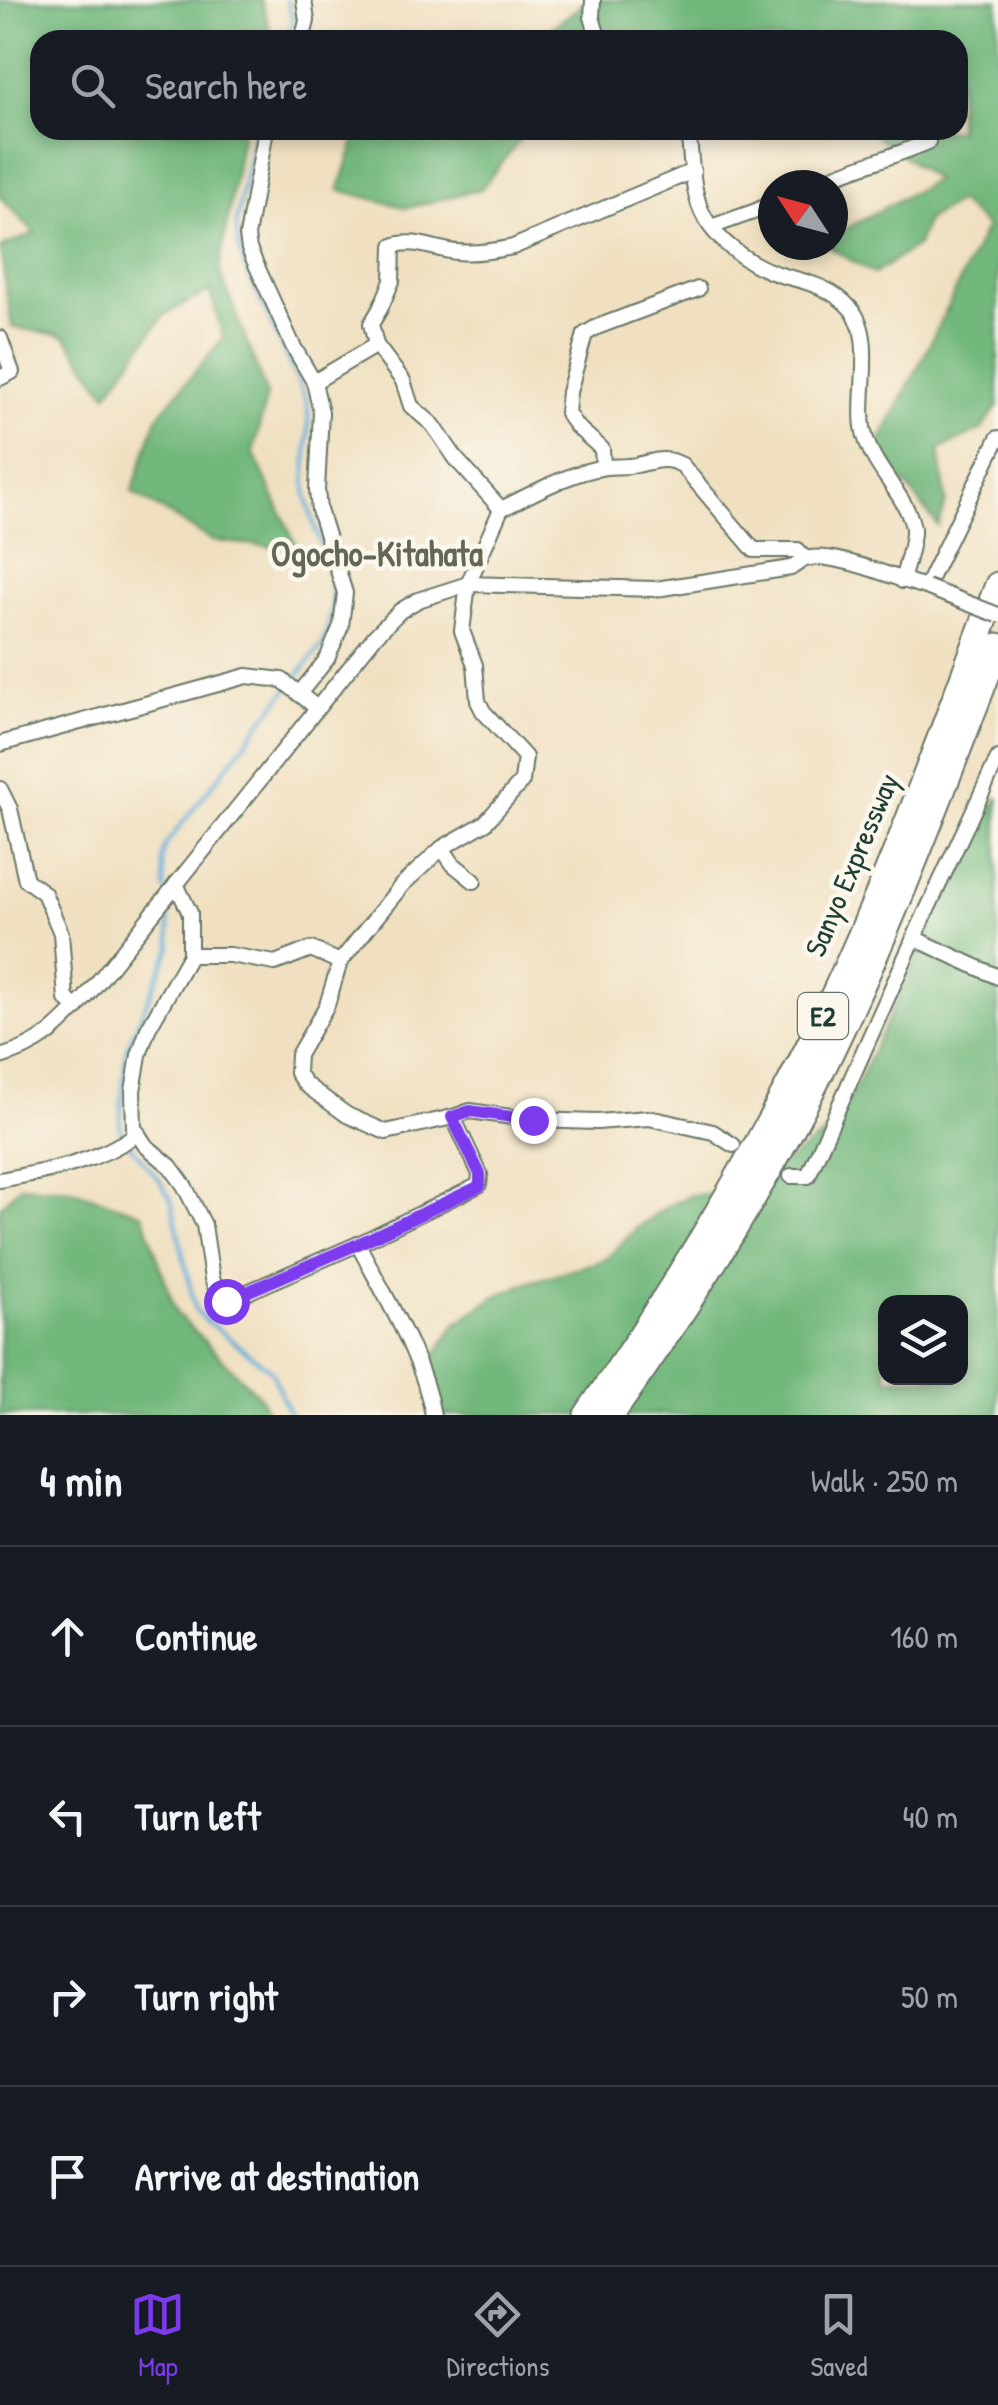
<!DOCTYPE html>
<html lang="en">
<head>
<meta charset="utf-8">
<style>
  :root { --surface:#171b24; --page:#20242c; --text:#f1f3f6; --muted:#9ea1a6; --line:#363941; --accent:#7c3aed }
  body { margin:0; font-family:"Patrick Hand",sans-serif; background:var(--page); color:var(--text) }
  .controls { position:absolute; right:30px; bottom:30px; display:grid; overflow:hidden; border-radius:20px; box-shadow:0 5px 15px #0003 }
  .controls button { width:90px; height:90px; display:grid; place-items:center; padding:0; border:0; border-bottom:2px solid var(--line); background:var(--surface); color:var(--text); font:50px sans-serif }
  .compass { position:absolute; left:758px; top:170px; width:90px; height:90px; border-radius:50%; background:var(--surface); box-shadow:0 5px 15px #0003; rotate:306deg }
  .stop { position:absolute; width:30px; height:30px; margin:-22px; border:8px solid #7c3aed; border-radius:50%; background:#fff }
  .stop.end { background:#7c3aed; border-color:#fff; box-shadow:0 2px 10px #0008 }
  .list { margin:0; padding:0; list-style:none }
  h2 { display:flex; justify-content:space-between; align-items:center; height:130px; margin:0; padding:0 40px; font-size:42px }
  h2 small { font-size:32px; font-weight:400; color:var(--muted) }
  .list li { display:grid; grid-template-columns:65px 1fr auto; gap:30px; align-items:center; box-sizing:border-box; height:180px; padding:0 40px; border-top:2px solid var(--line) }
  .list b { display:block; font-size:38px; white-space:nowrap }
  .list em { font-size:32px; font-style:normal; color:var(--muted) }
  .icon { flex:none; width:55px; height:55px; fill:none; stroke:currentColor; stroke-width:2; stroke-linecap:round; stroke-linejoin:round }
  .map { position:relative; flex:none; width:998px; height:1415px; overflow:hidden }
  .search { position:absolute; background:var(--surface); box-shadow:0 5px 15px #0003; left:30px; right:30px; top:30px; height:110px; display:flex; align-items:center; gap:25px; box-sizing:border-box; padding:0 35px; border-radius:30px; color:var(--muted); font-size:38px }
  .sheet { height:850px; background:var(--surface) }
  nav { display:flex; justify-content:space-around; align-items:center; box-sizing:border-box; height:140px; border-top:2px solid var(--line); background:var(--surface); font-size:28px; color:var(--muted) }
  nav a { display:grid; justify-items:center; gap:5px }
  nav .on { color:var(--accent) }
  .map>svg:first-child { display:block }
</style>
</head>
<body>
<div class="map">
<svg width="998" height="1415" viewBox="0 0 998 1415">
  <rect width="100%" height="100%" fill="#fbf7ec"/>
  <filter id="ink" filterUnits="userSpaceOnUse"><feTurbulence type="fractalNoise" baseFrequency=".01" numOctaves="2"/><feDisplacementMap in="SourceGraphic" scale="20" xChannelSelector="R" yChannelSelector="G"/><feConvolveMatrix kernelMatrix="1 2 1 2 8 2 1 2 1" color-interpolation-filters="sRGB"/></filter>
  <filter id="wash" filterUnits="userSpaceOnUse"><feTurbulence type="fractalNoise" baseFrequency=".0048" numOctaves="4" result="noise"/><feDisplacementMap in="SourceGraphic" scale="40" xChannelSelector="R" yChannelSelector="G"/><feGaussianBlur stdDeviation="2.25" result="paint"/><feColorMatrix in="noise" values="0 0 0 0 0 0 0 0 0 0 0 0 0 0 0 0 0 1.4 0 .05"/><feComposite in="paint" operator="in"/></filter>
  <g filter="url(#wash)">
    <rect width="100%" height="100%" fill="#f0e0c1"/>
    <g fill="#72b87d" stroke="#487a58" stroke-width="2.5" fill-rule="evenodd">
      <polygon points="0,0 261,0 273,40 40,40 40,130 243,130 219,270 267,395 253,452 298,549 213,541 132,492 157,418 223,338 210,291 164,315 107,394 65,336 12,327 0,248 35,233 0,197"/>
      <polygon points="589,0 998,0 998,405 982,429 939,450 946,502 938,526 877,447 926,352 986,227 958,201 927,220 917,245 874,274 826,245 833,245 833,238 844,230 935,180 869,130 958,130 958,40 535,40"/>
      <polygon points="359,130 531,130 525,133 481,189 407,208 339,190"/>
      <path d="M 998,797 L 998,1415 L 444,1415 L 431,1362 L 456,1324 L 496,1296 L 527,1283 L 605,1260 L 637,1228 L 669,1205 L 692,1195 L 721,1194 L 760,1180 L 835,1127 L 855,1089 L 944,900 ZM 886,1302 L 960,1302 L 960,1378 L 886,1378 Z"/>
      <polygon points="20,1186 70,1189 143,1214 176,1313 260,1397 268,1415 0,1415 0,1207"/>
    </g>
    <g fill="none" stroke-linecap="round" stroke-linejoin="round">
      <g stroke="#61add9" stroke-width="4">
        <polyline points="286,40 293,21 287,0"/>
        <path d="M 165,890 L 162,858 L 166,844 L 322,645 C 341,596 330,573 314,525 C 311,513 306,500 306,487 C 304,459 312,431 307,402 L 244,264 L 239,248 L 236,224 L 254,130"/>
        <polyline points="167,905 171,947 126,1050 120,1123 122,1135 160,1181 171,1199 195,1309 205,1320 271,1370 290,1415"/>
      </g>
    </g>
  </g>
  <g filter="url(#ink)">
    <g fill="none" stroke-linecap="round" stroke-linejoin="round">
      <g stroke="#687665" stroke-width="18">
        <g id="street">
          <polyline points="593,0 592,17 599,40"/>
          <polyline points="302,40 307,21 304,0"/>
          <polyline points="266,130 247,236 249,249 293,346 314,382 321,412 317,490 319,510 345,593 341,626 327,659 299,694"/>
          <path d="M 688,130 C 691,152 691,176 697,198 C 706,236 749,266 784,276 C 809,282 834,289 851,309 C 875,336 858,393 863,427 C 869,467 909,496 913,529 C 914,542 905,568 902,581"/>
          <path d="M 813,185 C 851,168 890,158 928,142"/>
          <polyline points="711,227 756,211 773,203"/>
          <polyline points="0,338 12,372 0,378"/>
          <polyline points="314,382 376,345"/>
          <polyline points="603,467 602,449 576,426 567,413 569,392 585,334 597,327 698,289"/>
          <path d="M 501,509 C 534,493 568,473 605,467 C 615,466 626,467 637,465 C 655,461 665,456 682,465 L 754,550 L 798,550 L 805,559"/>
          <polyline points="0,744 247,676 282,680 317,708"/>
          <polyline points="0,789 10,809 26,880 44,893 61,933 66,999 77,1008"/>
          <path d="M 442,848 L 485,823 L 522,781 L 525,757 L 483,711 L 478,701 L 475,665 L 462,631 L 468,584 L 501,509 L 457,460 L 433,425 L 411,406 L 403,381 L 376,345 L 371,324 L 380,309 L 392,281 L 393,246 C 414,238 435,250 457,252 C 476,254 494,251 513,247 L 693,171"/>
          <polyline points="474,881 453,864 442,848 402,885 340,962 327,1005 298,1055 297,1073 306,1085 347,1115 386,1132 453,1117 470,1111 533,1120 597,1122 649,1118 713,1132 733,1145"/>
          <polyline points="176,884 190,913 190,955 148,1029 139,1055 133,1091 134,1128 145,1145 170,1166 184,1185 204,1225 212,1279 218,1293 227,1301 358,1244 479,1185 480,1174 453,1117"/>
          <polyline points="914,938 998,977"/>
          <polyline points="190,955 230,955 275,963 311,949 340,962"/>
          <path d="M 0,1057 C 40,1046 59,1027 86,997 L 376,635 L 400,611 L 418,600 L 468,584 L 656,589 L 791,568 C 792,567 804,559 805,559 C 835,551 895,579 926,587 L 998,438"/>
          <polyline points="791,1176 808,1176 914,938 998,758"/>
          <path d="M 0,1180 C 49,1171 97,1163 138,1133"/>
          <path d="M 358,1244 C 386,1299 422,1354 433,1415"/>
        </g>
      </g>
      <g stroke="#687665" stroke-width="29">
        <g id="highway">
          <path d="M 587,1415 C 671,1294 748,1169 814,1036 C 886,891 940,737 998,585"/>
          <path d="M 611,1415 C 694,1298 772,1176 834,1045 C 896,915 946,780 998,646"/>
        </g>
      </g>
      <use href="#street" stroke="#fff" stroke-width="14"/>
      <use href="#highway" stroke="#fff" stroke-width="25"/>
      <g stroke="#687665" stroke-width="18" stroke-linecap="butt">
        <polyline id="street-bridge" points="926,587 998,615"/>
      </g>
      <use href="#street-bridge" stroke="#fff" stroke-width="14"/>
    </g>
  </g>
  <g fill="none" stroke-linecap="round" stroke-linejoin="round" filter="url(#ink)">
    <polyline stroke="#7c3aed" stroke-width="12" points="226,1301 358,1244 480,1186 480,1174 452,1117 470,1111 533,1120"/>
  </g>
  <g text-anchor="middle" stroke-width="9" stroke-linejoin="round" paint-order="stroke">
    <rect fill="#fbf7ec" stroke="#61756b" stroke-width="2.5" x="798" y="993" width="50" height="46" rx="8"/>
    <g font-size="28" font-weight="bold" fill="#1f3d34">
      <text x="823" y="1026">E2</text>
    </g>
    <g font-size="30" fill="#1f3d34" stroke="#fbf7ec">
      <text transform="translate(852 865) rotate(-67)" y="10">Sanyo Expressway</text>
    </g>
    <g font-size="35" font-weight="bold" fill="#626854" stroke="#fbf7ec">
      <text x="377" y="566">Ogocho-Kitahata</text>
    </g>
  </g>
</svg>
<div class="controls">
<button><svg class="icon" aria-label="layers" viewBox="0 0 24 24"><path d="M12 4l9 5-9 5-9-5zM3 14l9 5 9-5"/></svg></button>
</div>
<svg class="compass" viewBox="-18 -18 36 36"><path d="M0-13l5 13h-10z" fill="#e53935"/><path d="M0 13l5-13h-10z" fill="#9ea1a6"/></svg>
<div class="stop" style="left:226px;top:1301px"></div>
<div class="stop end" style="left:533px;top:1120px"></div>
<div class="search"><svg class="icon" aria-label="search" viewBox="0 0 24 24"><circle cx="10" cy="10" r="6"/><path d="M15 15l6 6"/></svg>Search here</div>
</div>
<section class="sheet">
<h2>4 min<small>Walk · 250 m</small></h2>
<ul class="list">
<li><svg class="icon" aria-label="ahead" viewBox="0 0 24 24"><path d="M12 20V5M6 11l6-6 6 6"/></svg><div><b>Continue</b></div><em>160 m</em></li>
<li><svg class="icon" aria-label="left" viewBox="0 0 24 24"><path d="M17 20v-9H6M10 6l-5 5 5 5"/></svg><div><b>Turn left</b></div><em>40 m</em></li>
<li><svg class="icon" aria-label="right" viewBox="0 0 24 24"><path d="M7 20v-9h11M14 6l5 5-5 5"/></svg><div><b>Turn right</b></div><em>50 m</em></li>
<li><svg class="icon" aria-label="arrive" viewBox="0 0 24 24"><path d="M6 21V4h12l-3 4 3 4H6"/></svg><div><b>Arrive at destination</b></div></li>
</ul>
</section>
<nav>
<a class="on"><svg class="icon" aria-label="map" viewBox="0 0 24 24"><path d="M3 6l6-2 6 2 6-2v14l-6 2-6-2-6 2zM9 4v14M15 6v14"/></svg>Map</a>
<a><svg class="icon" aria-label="directions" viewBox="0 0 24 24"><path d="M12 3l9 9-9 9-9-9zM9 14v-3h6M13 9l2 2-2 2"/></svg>Directions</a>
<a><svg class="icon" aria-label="saved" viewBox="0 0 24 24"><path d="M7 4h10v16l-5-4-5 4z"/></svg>Saved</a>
</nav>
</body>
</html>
